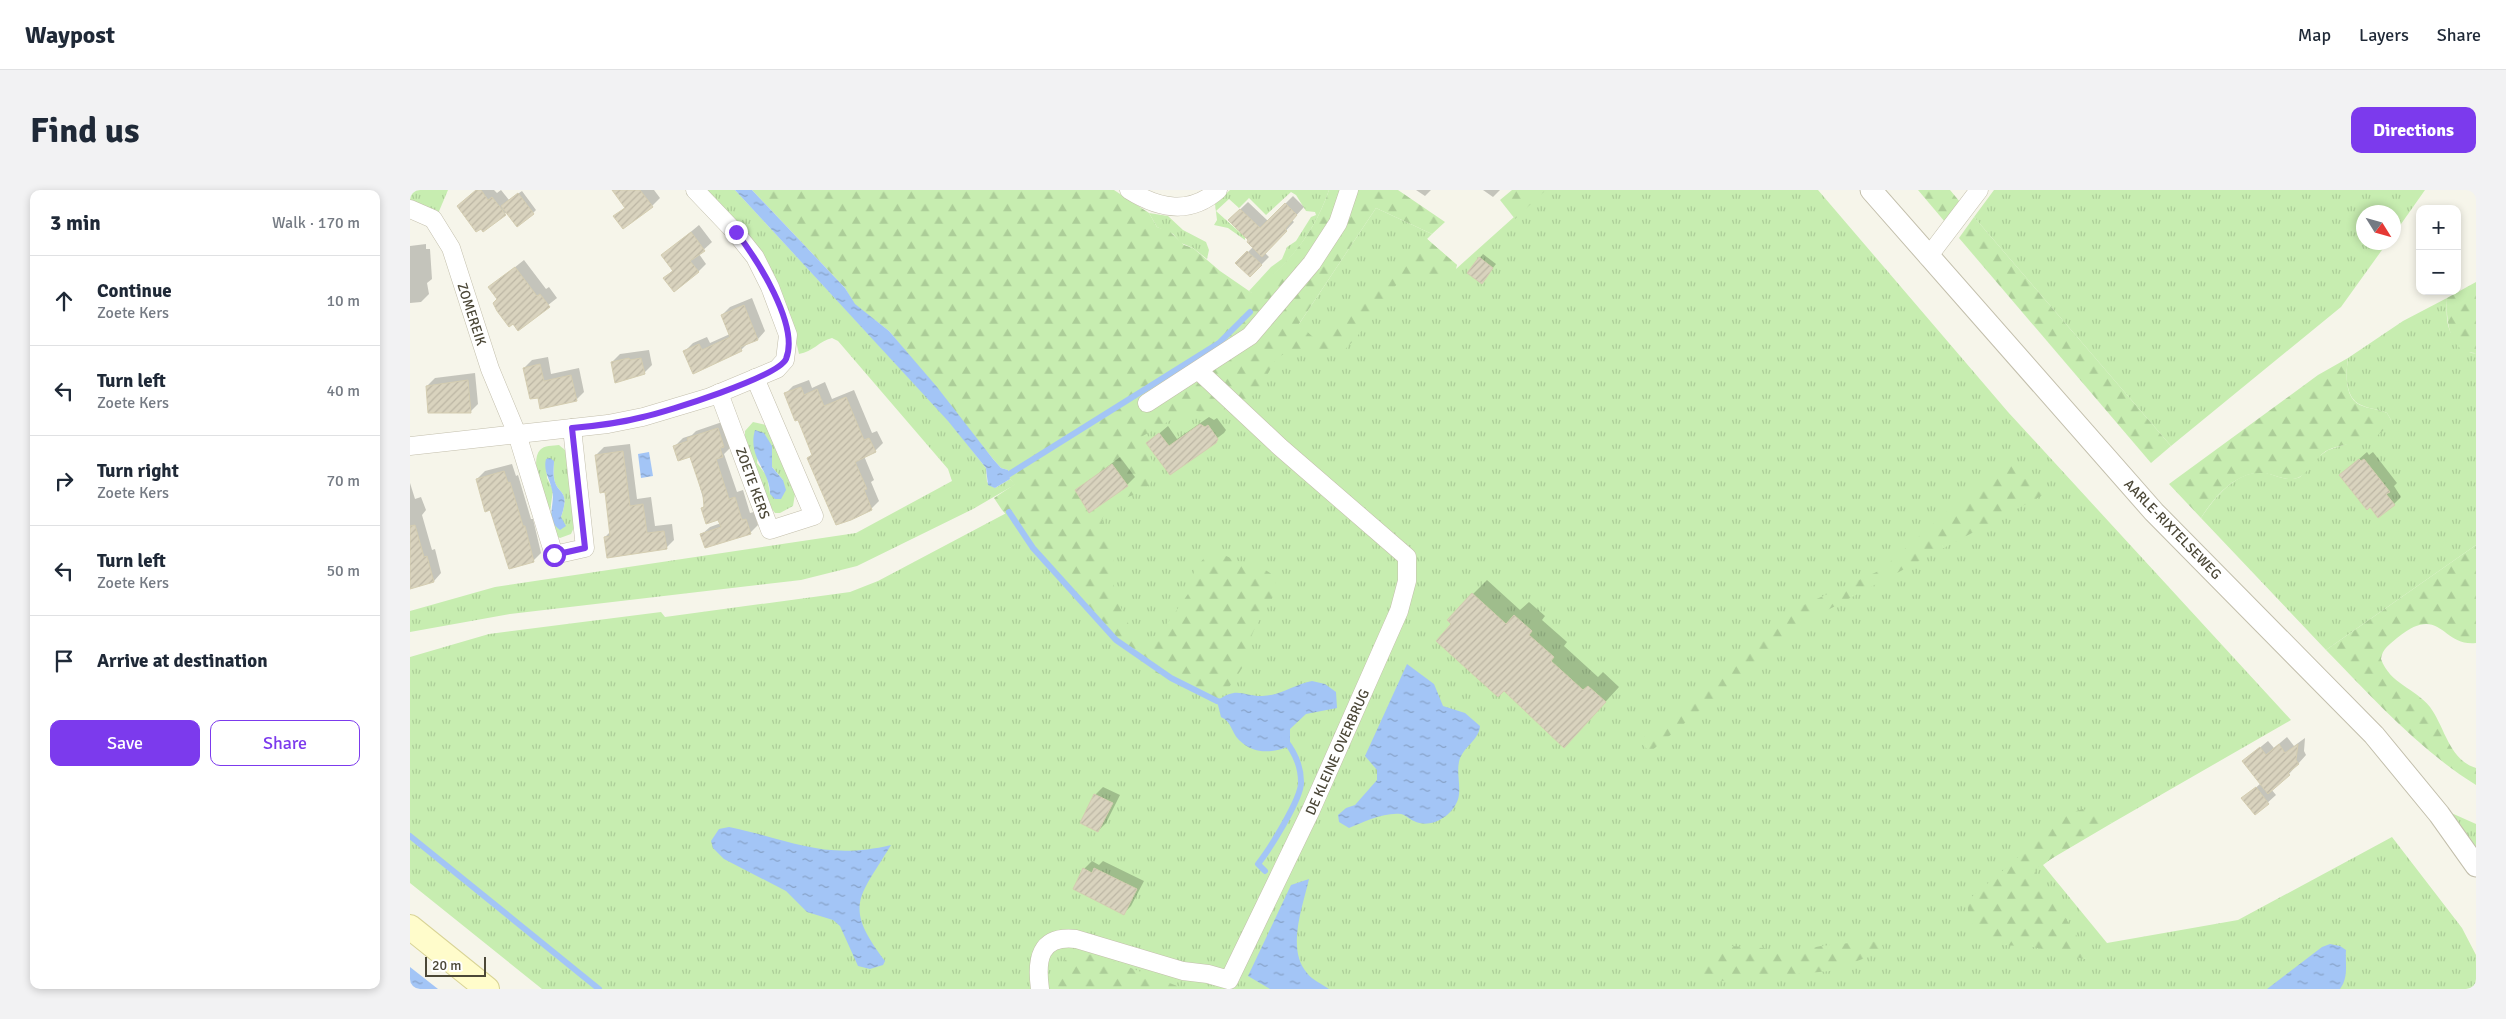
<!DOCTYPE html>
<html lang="en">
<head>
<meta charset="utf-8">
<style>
  :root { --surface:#fff; --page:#f2f2f3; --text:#1f2937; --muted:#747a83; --line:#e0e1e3; --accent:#7c3aed }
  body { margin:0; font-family:Signika,sans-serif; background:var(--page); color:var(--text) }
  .controls { position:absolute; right:15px; top:15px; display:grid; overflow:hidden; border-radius:10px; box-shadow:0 2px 8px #0003 }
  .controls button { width:45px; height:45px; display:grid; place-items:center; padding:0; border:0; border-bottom:1px solid var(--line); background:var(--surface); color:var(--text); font:25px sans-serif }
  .compass { position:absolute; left:1946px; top:15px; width:45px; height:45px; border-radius:50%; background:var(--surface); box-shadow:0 2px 8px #0003; rotate:127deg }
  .scale { position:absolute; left:15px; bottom:12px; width:61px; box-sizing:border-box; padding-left:5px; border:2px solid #4b4737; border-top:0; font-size:14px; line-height:18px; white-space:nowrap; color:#4b4737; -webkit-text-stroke:4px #fff; paint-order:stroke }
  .stop { position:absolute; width:15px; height:15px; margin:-11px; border:4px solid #7c3aed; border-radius:50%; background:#fff }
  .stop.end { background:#7c3aed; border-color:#fff; box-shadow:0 1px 5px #0008 }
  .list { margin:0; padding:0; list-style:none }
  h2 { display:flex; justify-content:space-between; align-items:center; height:65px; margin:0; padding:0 20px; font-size:21px }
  h2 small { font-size:16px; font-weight:400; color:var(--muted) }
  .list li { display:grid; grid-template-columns:32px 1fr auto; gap:15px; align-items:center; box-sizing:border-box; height:90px; padding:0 20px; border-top:1px solid var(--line) }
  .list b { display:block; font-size:19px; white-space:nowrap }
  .list p { margin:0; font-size:16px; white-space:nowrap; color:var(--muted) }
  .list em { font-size:16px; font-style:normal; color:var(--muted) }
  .actions { display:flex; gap:10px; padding:15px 20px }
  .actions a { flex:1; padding:11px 0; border:1px solid var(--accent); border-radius:10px; text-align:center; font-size:18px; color:var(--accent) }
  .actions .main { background:var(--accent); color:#fff }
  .icon { flex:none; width:28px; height:28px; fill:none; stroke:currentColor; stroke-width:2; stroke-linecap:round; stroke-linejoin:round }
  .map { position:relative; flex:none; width:2066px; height:799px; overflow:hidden; border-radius:10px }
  header { display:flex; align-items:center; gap:30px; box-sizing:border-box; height:70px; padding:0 25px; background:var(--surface); border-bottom:1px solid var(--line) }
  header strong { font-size:24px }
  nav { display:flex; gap:28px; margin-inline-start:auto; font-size:18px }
  .intro { display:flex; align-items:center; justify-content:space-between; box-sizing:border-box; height:120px; padding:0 30px }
  h1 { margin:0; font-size:35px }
  .button { padding:12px 22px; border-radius:10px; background:var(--accent); color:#fff; font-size:18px; font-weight:700 }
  main { display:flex; gap:30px; padding:0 30px }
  aside { flex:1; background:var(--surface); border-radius:10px; box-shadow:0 2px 8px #0003 }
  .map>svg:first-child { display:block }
</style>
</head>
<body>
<header>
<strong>Waypost</strong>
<nav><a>Map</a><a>Layers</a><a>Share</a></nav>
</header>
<div class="intro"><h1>Find us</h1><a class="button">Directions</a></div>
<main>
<aside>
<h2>3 min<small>Walk · 170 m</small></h2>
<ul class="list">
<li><svg class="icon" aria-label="ahead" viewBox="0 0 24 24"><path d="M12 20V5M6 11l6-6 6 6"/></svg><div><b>Continue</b><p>Zoete Kers</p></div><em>10 m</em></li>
<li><svg class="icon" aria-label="left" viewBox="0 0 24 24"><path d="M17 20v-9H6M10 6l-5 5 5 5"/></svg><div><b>Turn left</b><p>Zoete Kers</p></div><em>40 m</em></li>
<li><svg class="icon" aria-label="right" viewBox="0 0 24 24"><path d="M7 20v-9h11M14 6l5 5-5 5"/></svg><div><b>Turn right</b><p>Zoete Kers</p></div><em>70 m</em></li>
<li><svg class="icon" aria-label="left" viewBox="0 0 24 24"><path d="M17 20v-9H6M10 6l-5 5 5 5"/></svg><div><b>Turn left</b><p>Zoete Kers</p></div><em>50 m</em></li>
<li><svg class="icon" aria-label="arrive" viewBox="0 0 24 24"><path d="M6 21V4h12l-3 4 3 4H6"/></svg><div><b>Arrive at destination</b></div></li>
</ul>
<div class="actions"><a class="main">Save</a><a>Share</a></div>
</aside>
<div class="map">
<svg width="2066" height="799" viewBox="0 0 2066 799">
  <defs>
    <pattern id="grass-tufts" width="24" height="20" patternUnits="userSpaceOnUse" patternTransform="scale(1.25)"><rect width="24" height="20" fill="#c7edb0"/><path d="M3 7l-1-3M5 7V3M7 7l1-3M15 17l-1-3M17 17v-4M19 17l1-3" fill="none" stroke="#accd98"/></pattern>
    <pattern id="forest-firs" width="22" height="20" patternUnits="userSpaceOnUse" patternTransform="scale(1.25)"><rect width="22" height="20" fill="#c7edb0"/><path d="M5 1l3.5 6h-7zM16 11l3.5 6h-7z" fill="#accd98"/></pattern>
    <pattern id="water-ripples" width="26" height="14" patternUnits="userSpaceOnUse" patternTransform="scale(1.25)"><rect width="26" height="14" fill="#a3c5f6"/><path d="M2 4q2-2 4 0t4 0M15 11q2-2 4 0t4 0" fill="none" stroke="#87a2c8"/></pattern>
    <pattern id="building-hatch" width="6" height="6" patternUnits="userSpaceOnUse" patternTransform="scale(1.25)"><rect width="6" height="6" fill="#d9d3be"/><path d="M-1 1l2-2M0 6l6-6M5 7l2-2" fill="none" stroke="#bcb6a4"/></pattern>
  </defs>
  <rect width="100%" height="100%" fill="#f6f5ea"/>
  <g fill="url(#grass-tufts)" fill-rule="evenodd">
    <polygon points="0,0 38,0 27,26 0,11"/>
    <path d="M 293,0 L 325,0 L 539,231 L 576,278 L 577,292 L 585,298 L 600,289 L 606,294 L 563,319 L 447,376 L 391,390 L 100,424 L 0,442 L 0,421 L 85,397 L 446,343 L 542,291 L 538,279 L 428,151 L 422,148 C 409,151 403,162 389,164 L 384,143 Z"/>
    <path d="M 820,0 L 919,0 C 903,46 879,72 843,104 L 839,101 L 861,77 L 872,69 L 877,57 L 886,51 L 901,27 L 906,25 L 905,22 L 896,21 L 886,5 L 881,2 L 856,25 L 839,8 L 829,18 L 819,9 L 806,21 L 835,47 L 835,50 L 818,38 L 804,35 L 807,30 L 805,14 Z"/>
    <polygon points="1134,0 1408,0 1598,222 1881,530 1702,633 1699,632 1671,647 1633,675 1697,753 1828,730 1982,647 2052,738 2066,765 2066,799 132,799 0,693 0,467 79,444 251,422 255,427 440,402 468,391 604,319 889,134 966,18 1022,44 1017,49 1047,75 1046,79"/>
    <polygon points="1584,0 2015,0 1984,44 1984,22 1954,22 1954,52 1977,53 1931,117 1761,256 1564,27"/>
    <polygon points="739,23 758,26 773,40 796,52 799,60 797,69 783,58 771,53 763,44 747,37"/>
    <path d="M 2037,108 C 2036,130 2036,145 2055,159 C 2059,162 2061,164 2066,163 L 2066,355 L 1916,460 L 1791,328 C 1804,308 1828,278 1856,283 C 1868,286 1877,292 1890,287 L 1908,267 L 1918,260 L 1937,254 L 1981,230 L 1977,223 C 1969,219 1959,219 1951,215 C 1934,208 1936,182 1938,168 L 1993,131 Z"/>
    <path d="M 343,232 L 356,235 L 385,304 L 383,316 L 370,323 L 365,323 L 358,314 L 335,247 L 335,241 ZM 362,256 L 362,277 L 373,290 L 360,304 L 357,286 L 347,273 L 348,264 Z"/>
    <path d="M 149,255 L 156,261 L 166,333 L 161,344 L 150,348 L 146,346 C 140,328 117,274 130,260 C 134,255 143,256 149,255 ZM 136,269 L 144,271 C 144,276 143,283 144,288 C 147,306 161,298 151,327 L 140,322 L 143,300 L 137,288 Z"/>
    <polygon points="2039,622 2066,634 2066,659"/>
  </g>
  <g fill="url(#forest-firs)">
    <path d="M 342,0 L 704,0 L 739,23 L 747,37 L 759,41 L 774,55 L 783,58 L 810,81 L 842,103 C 879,72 903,46 919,0 L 988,0 L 1035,32 L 1022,44 L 966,18 L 889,134 L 904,148 L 1017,49 L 1047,75 C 1033,94 1028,90 1008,84 C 975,88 958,145 930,163 L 884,161 L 872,165 L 866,169 L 850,198 L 839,209 L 801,225 L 792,224 L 782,218 L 731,247 C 734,258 744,269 744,280 C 744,313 696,300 692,332 C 710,354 701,366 703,391 C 705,405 716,432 725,445 L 733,449 L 749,445 L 778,404 L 785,378 L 799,363 C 816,362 820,370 834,373 C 893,385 855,413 842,445 C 839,452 840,457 839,464 C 837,473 815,505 807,511 L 773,489 L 760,488 L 733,478 L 592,320 L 584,308 L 605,294 L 600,289 L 598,280 L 591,278 L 583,269 L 479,141 L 444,114 L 435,98 Z"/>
    <polygon points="1102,0 1136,0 1105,29 1090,10"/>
    <polygon points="1508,0 1540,0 1550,12 1535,32"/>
    <polygon points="1564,27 1761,256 1741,273 1549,48"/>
    <path d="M 2066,92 L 2066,163 C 2038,164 2036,128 2037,108 Z"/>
    <path d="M 1938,168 C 1936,182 1934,208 1950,215 C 1959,219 1969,219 1977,223 L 1981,230 C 1968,256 1941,250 1918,260 C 1905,266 1897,288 1883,289 C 1872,290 1864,284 1853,283 C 1826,281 1804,307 1791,328 L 1759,294 L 1908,185 Z"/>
    <polygon points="1595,270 1633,305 1399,430 1240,562 1229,551 1391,416 1471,380"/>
    <path d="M 2066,355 L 2066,453 C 2031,457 2031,412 1987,448 C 1980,454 1972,459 1971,469 C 1980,494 2005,498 2020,517 C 2035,537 2039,570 2066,578 L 2066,595 C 2008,559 1963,508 1916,460 Z"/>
    <path d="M 1673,619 L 1702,633 L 1624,679 L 1683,771 L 1623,757 L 1579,754 C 1566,739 1556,731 1558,710 L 1603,672 L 1650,626 Z"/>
    <polygon points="1458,751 1471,752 1474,761 1420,781 1313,791 1290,784 1296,762 1320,756 1353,758 1377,763 1411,756"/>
    <path d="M 664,762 L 690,766 L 775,799 L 646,799 C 643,781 651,774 664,762 Z"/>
  </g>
  <g fill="url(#water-ripples)">
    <polygon points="325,0 342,0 435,98 445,114 479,141 527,197 583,269 591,278 598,280 600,289 585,298 578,295 576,278 538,231"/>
    <path d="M 345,240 L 354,243 L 362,256 L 362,277 L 373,290 L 376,300 L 371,309 L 365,309 L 360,304 C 360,280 337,267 345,240 Z"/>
    <polygon points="239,262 243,286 231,288 228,264"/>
    <path d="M 140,268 L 144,271 C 144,276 143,282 144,288 C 147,306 161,298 151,327 L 156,336 L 150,340 C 134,329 146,314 142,300 C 140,289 133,281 136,269 Z"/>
    <path d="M 997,474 L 1024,494 L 1033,516 L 1055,523 L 1070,536 C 1069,551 1052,557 1049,572 C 1046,585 1053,602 1046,614 C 1039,628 1019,639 1004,631 C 999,629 996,625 991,624 C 974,622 954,632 939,638 L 929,632 L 928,625 L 936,618 L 945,615 L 967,590 L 967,580 L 955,566 Z"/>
    <path d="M 902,491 L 915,494 L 926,502 L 927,518 L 896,524 L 880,539 L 880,556 C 863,563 844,565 829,550 C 821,542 822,532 811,527 L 807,511 C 827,496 832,506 852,506 C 870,506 885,494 902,491 Z"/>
    <path d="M 319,637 C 381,650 415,671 481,655 C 450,707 432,715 475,771 L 473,775 L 460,779 L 448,776 L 430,736 L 423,730 L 397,722 L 376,701 L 314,669 L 303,658 L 301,651 L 309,639 Z"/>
    <path d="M 899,689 C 893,716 876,759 897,783 C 902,790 912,794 919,799 L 860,799 L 838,786 L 881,695 Z"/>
    <path d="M 1920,754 L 1930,756 L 1936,760 C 1935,774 1939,787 1930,799 L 1857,799 L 1912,757 Z"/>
    <polygon points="0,777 28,799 0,799"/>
  </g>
  <g fill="#0003">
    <polygon points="67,0 84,0 87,3 91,0 99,10 112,1 126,20 123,23 97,22 74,40"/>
    <polygon points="203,0 244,0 250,8 242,16 205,27 216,16"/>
    <polygon points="1006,0 1021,0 1015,6"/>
    <polygon points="1073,0 1090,0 1083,7"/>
    <polygon points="883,6 894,17 882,30 884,32 855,63 859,67 840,86 827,73 843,57 840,50 819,30 838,12 858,31"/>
    <polygon points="289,35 302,52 289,64 296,74 288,82 255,88 264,79 253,65"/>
    <polygon points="16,54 16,59 20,59 22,89 17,93 19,104 11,112 0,113 0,56"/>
    <polygon points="1073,64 1086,74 1075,88 1070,68"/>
    <polygon points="114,70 136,99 139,97 147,108 108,139 80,97"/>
    <polygon points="342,108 355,141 348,149 339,152 331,160 275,161 283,153 297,147 300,153 320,144 312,125 320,117"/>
    <polygon points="239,160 242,175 234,183 202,172 210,164"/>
    <polygon points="138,167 141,184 169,178 174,202 166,210 129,206 114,178 122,170"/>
    <polygon points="65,183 68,214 60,222 17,196 25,188"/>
    <polygon points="399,190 402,198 415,192 422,209 444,200 462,243 467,241 473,253 465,261 454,266 464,290 461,292 469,311 461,319 403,264 389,228 375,204 383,196"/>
    <polygon points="799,227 804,230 807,228 816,240 814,243 760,284 738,253 758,236 767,249"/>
    <polygon points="315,231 320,258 314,264 327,302 333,300 340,323 344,322 348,335 340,343 292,344 300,337 311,333 309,328 292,318 295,315 281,266 265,256 273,248 282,245 286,241"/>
    <polygon points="220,254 227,309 241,307 245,336 262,334 264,350 256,358 195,347 200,342 196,301 186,265 194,257"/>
    <polygon points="1957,262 1959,265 1963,262 1987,293 1984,296 1991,307 1983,315 1960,316 1931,285"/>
    <polygon points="710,267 725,287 717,295 667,300"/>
    <polygon points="102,274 106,286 108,285 121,329 123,329 131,363 123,371 81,319 67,289 75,281"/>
    <polygon points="0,293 5,309 11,307 16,320 12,325 22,360 25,359 31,383 24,391 0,397"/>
    <polygon points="1077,390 1110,420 1119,412 1135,426 1132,430 1157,452 1154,456 1188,487 1193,482 1209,497 1154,557 1043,434 1063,404"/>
    <polygon points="1877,547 1884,556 1895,548 1894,561 1896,565 1879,584 1861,599 1866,605 1845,624 1833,609 1851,593 1842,564 1858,551 1864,558"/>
    <polygon points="693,597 710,605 696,633 688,641 671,632 685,605"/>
    <polygon points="682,671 689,675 693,671 734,691 721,716 714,723 674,679"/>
  </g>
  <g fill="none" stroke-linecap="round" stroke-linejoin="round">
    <g stroke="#a3c5f6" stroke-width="6">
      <polyline points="593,288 809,153 840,122"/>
      <polyline points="599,322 623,358 706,450 761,488 807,511 815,513"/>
      <polyline points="0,646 189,799"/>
      <path d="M 855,681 L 848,674 C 859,660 892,608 891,592 C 891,576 884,561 874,549"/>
    </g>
  </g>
  <g fill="url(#building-hatch)" stroke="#d4cdb1">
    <polygon points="66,0 71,0 78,10 82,7 96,25 73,42 71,39 66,42 47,16"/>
    <polygon points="202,0 230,0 243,17 213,39 203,26 215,18"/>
    <polygon points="108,3 124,24 107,37 91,16"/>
    <polygon points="875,13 887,25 875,39 877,41 852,67 837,52 838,50 818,30 830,19 850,38"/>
    <polygon points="281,42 295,61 280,71 289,82 264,102 253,88 263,81 251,65"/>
    <polygon points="837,61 852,75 840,87 825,73"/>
    <polygon points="1069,67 1083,78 1072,94 1057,83"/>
    <polygon points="105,77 127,106 130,104 140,117 108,141 103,134 99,137 87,121 83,113 87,109 78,97"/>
    <polygon points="334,115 348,150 330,157 332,161 283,184 273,161 289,154 292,160 320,147 311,125"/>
    <polygon points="219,168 220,170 231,168 235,184 205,193 201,172"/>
    <polygon points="130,174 134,191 161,185 167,211 130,219 128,208 120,209 113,178"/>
    <polygon points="58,190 61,223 18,223 16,196"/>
    <polygon points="391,197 394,205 407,199 414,216 436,207 454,250 459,248 466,262 445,272 457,299 454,300 462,320 441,330 426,335 397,268 402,265 388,230 385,231 374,203"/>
    <polygon points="790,234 795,237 798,235 808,249 806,253 760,285 736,253 749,243 759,256"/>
    <polygon points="308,238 314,257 310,258 313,267 306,269 319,309 325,307 332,330 336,329 341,344 295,358 290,344 311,337 308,330 296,334 291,318 294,317 293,305 280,267 268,271 263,256 278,251 277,248"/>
    <polygon points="213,261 220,316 233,314 237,343 254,341 257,359 197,368 194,347 200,346 195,302 190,303 185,265"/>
    <polygon points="1949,269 1951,271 1954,269 1980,302 1976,304 1985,315 1968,328 1960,317 1957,320 1929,285"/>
    <polygon points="702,274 718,296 679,323 665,300"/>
    <polygon points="94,281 98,293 100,292 113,336 115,336 124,372 99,379 80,320 75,322 66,289"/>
    <polygon points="5,335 14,367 17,366 24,392 0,399 0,336"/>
    <polygon points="1062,403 1096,434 1104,425 1122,441 1119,445 1144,467 1141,471 1173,500 1178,496 1196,512 1154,558 1094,501 1088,507 1026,451 1041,434 1037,430"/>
    <polygon points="1869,554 1875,563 1888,554 1886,570 1889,574 1878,583 1880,585 1858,604 1832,571 1850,557 1856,565"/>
    <polygon points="1846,597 1859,614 1845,625 1831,608"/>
    <polygon points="684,604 703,613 688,642 670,633"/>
    <polygon points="673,678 682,683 684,678 727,699 714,725 663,699"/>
  </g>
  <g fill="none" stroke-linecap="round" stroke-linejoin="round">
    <g stroke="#c3bfac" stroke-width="19">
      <g id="minor">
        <path d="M 719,0 C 749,19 780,25 808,0"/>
        <polyline points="0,19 23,29 41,58 80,179 107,244 144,365 175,358 162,238"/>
        <polyline points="1518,67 1569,0"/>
        <polyline points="309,203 360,340 404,326 345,188"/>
        <polyline points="737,213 840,146 902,73 928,33 939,0"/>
        <polyline points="0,256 198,234 233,227 300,207 367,179 375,170 378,145 360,97 345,67 325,42 285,0"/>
        <path d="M 630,799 C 626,770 629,745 666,749 L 773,781 L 798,784 L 819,790 L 901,620 L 989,421 L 997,391 L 997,367 L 870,257 L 789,181"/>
      </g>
    </g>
    <g stroke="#c3bfac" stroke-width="23">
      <polyline id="tertiary" points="1461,0 1744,322 1964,545 2029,624 2066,676"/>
    </g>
    <g stroke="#d9d497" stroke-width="26">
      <polyline id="secondary" points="0,737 77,799"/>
    </g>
    <use href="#minor" stroke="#fff" stroke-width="18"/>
    <use href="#tertiary" stroke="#fff" stroke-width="21"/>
    <use href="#secondary" stroke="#fffccb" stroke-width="24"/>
  </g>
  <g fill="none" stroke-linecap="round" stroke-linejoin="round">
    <path stroke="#7c3aed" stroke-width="6" d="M 144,365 L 175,358 L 162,238 C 186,236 210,233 233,227 C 256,222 368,187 376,169 C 390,135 346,68 326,42"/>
  </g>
  <g text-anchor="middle" stroke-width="4" stroke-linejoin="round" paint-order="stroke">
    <g font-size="14" fill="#4b4737" stroke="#fff">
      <text transform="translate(62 124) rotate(72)" y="5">ZOMEREIK</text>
      <text transform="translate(343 293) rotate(70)" y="5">ZOETE KERS</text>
      <text transform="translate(1763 339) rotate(46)" y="5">AARLE-RIXTELSEWEG</text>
      <text transform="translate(927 562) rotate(-66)" y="5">DE KLEINE OVERBRUG</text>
    </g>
  </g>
</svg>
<div class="controls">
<button>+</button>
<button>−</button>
</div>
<svg class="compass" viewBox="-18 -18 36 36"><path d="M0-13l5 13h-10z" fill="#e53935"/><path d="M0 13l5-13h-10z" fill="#747a83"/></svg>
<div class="scale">20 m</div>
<div class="stop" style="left:144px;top:365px"></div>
<div class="stop end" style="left:326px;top:42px"></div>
</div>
</main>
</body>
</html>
